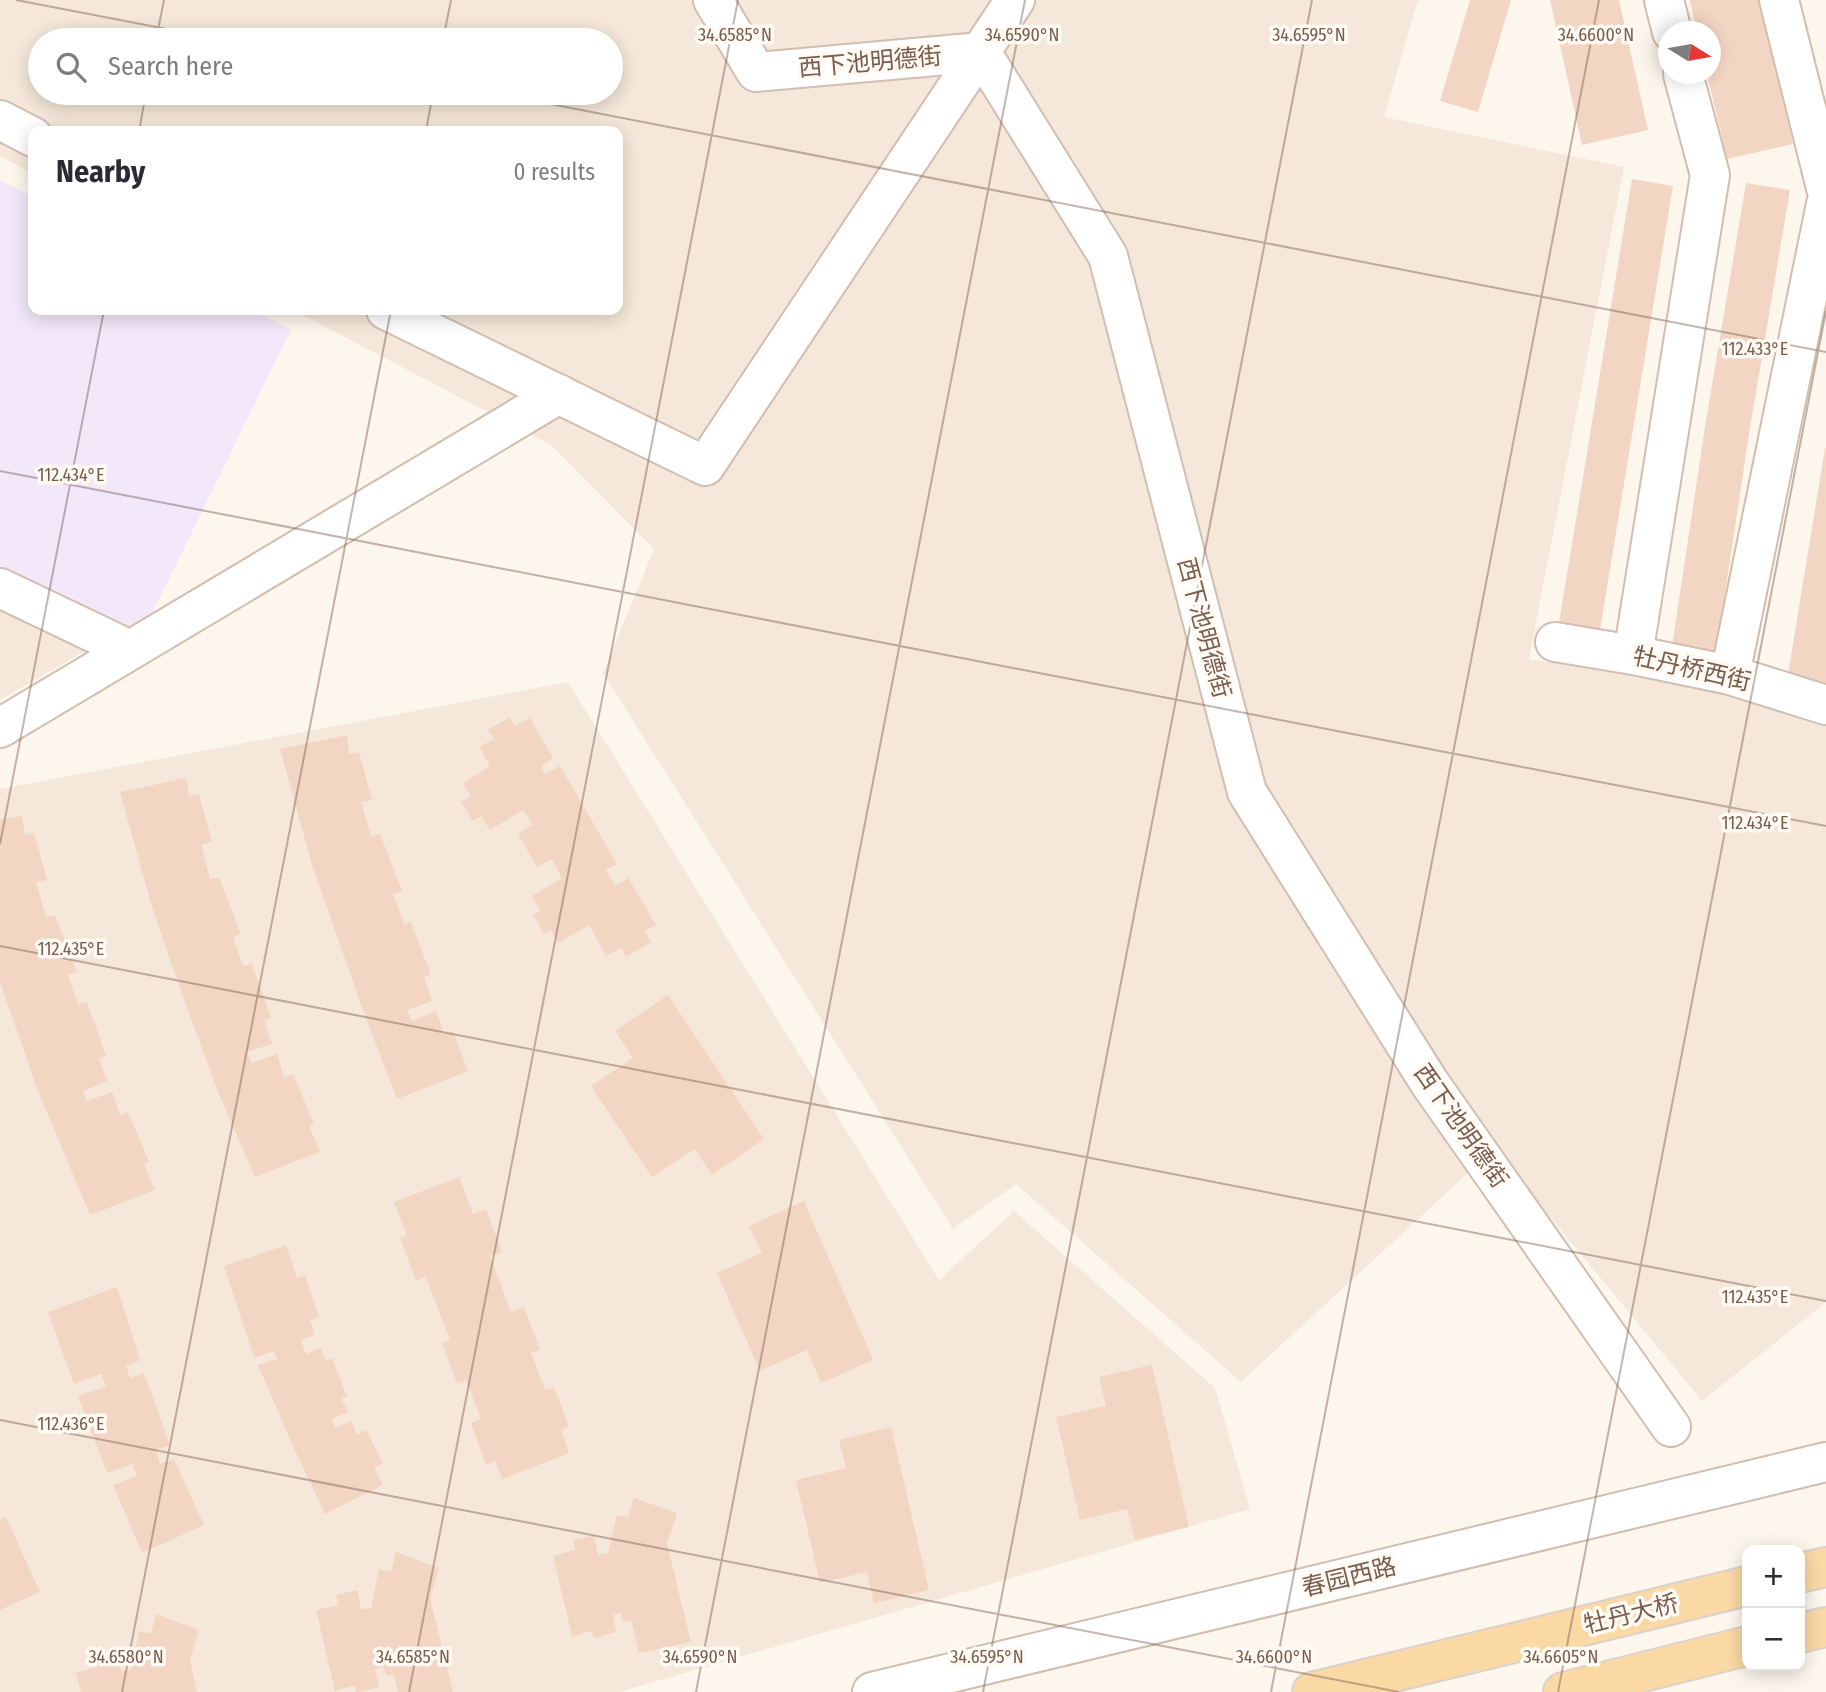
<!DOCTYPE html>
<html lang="en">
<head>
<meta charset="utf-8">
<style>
  :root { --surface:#fff; --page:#f2f2f3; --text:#2b2b33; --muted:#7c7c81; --line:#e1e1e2 }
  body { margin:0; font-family:"Fira Sans Condensed","Noto Sans SC",sans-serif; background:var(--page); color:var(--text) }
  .controls { position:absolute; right:21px; bottom:21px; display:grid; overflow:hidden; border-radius:14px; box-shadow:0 4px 18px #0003 }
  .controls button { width:63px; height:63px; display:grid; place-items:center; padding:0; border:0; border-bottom:2px solid var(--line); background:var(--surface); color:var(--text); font:35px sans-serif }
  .compass { position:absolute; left:1658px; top:21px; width:63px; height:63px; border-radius:50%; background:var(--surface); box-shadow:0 4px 18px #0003; rotate:101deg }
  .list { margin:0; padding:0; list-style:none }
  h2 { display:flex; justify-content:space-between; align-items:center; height:91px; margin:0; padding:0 28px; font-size:30px }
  h2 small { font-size:23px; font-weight:400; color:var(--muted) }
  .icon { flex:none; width:38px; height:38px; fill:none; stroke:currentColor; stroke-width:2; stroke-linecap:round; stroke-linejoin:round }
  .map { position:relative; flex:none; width:1826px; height:1692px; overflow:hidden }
  .search { position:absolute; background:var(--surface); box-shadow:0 4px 18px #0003; left:28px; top:28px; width:595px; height:77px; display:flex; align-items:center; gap:18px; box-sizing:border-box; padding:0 24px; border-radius:38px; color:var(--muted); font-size:26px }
  .panel { position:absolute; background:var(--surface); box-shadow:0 4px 18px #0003; left:28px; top:126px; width:595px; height:189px; border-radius:14px }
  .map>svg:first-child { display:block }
</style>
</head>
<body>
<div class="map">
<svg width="1826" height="1692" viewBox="0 0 1826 1692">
  <rect width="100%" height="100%" fill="#fdf6ec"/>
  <g fill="#f5e8da" fill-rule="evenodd">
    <path d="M 0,0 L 1418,0 L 1384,117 L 1624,167 L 1529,659 L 1826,710 L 1826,1302 L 1702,1401 L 1494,1149 L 1241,1382 L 1016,1184 L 953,1229 L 603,673 L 654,549 L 551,445 L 293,310 L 618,310 L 618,131 L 33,131 L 33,174 L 0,156 ZM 40,40 L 611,40 L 611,93 L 40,93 Z"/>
    <polygon points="0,605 90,648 0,700"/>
    <polygon points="568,682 939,1280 1014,1211 1215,1388 1250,1509 619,1692 0,1692 0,789"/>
  </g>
  <polygon fill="#f3e8fa" points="0,180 33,197 33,310 252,310 291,330 142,634 0,569"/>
  <g fill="#f3d5c3">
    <polygon points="1470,0 1511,0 1478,112 1440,101"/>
    <polygon points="1550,0 1619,0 1648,130 1582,145"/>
    <polygon points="1690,0 1759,0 1793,144 1727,159 1707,74 1710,74 1710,32 1697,32"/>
    <polygon points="1632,179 1673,186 1599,636 1558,629"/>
    <polygon points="1746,183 1790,190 1749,434 1716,653 1672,646 1705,427"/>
    <polygon points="1825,448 1826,448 1826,688 1787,681"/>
    <polygon points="510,717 515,726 530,718 553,758 541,766 545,774 560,766 617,864 606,870 615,886 628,878 656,925 644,931 651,942 626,957 621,948 606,956 589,925 558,943 551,930 544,934 533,915 540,911 532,896 562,878 552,859 537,867 518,834 532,825 523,810 490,830 481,816 473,821 461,802 471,796 463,783 490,766 479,747 494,739 488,730"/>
    <polygon points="347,735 349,754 359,752 372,800 361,802 371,836 380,834 402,891 393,894 404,924 411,922 431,975 424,977 432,1001 407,1010 412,1021 436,1011 444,1034 453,1031 468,1071 397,1099 363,1010 312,865 280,749"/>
    <polygon points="186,778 189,796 199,794 212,842 201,845 210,879 219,877 241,934 233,937 243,966 252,964 271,1018 264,1020 272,1044 247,1052 252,1063 277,1054 284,1077 293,1074 314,1124 309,1126 320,1152 255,1177 218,1092 183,997 152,907 120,792"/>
    <polygon points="22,816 25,835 34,833 47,880 36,882 46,917 55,915 77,972 68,975 78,1005 87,1002 106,1056 99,1058 107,1081 83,1091 87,1101 112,1092 120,1115 128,1112 149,1162 144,1164 155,1190 90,1215 38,1091 0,982 0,820"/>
    <polygon points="668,995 764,1139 712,1175 695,1149 652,1177 591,1086 633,1058 615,1031"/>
    <polygon points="459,1177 473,1214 486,1209 502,1252 490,1256 511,1312 524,1307 540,1350 531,1353 545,1390 554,1387 569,1427 561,1430 569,1453 502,1479 495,1461 486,1465 471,1423 481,1419 466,1380 457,1383 442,1343 450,1340 426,1277 416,1281 400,1238 407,1235 394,1202"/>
    <polygon points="804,1201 873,1360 821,1383 807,1350 760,1371 717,1273 762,1253 749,1226"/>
    <polygon points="286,1245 297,1278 305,1275 319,1317 310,1320 315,1335 301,1340 306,1354 321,1348 326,1361 332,1358 347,1397 341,1398 348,1412 332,1419 335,1428 352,1421 357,1435 366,1430 383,1463 374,1468 383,1485 325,1514 292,1444 258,1365 277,1359 274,1351 254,1358 224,1266"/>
    <polygon points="117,1287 140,1360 126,1366 130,1378 144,1373 170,1445 156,1450 160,1464 174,1459 204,1525 142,1553 113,1485 137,1476 133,1464 107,1473 78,1396 106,1387 101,1374 74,1384 48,1312"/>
    <polygon points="1152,1365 1189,1527 1135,1540 1127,1509 1080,1520 1056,1417 1106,1406 1099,1377"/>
    <polygon points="891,1427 929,1590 874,1603 867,1572 820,1583 796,1480 846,1468 839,1440"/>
    <polygon points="634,1498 677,1513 667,1544 691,1642 639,1653 631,1620 623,1622 621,1613 613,1615 616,1632 594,1638 592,1631 572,1636 553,1556 575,1550 573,1540 594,1536 598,1555 608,1553 617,1515 628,1517"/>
    <polygon points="6,1517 40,1592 0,1610 0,1519"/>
    <polygon points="396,1552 439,1568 430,1598 453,1692 398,1692 394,1674 386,1676 384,1667 375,1669 379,1687 358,1692 356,1692 355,1685 335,1691 316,1610 338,1605 336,1595 357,1590 361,1609 371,1608 379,1569 391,1572"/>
    <polygon points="156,1614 199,1630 190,1660 197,1692 81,1692 76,1672 98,1667 96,1657 117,1652 121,1671 131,1670 139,1631 151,1634"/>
  </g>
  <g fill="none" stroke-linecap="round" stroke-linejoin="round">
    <g stroke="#d1beb0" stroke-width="42">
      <g id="minor">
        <polyline points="713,0 756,72 981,52 1108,256 1247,792 1429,1082 1671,1427"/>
        <polyline points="1664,0 1672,32"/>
        <polyline points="1779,0 1826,188"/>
        <polyline points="0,120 33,137"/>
        <polyline points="386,310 705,466 1015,0"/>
        <polyline points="0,588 130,650"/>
        <polyline points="1555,642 1633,655 1730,675 1826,705"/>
        <polyline points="1633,655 1710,175 1683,74"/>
        <polyline points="1730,675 1826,204"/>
        <polyline points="0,728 559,394"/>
        <polyline points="872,1692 1826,1462"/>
      </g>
    </g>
    <g stroke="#dad1cd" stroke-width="42">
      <g id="major">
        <polyline points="1800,1573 1826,1567"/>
        <polyline points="1800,1633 1826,1627"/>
        <polyline points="1312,1692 1747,1586"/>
        <polyline points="1563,1692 1747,1646"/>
      </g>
    </g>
    <use href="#minor" stroke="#fff" stroke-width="38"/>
    <use href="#major" stroke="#fbd9a5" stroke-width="38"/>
  </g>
  <path fill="none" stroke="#7a5c4d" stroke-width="2" stroke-opacity="0.45" d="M 16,0 L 224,40M 156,40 L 164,0M 443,40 L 451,0M 494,93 L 1826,352M 139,131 L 146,93M 426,131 L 433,93M 0,471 L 1826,826M 0,844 L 104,310M 0,946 L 1826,1301M 0,1420 L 1399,1692M 122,1692 L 391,310M 409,1692 L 738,0M 696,1692 L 1025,0M 983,1692 L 1312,0M 1271,1692 L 1599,0M 1558,1692 L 1826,311"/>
  <g text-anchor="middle" stroke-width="7" stroke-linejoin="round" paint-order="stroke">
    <g font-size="24" fill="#7a5c4d" stroke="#fffaf3">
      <text transform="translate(870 62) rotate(-5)" y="8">西下池明德街</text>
      <text transform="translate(1204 628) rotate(75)" y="8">西下池明德街</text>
      <text transform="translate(1692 669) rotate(13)" y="8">牡丹桥西街</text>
      <text transform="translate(1461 1126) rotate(55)" y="8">西下池明德街</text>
      <text transform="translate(1349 1577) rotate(-14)" y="8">春园西路</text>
      <text transform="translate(1631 1614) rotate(-14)" y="8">牡丹大桥</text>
    </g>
  </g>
  <g font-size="18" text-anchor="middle" fill="#7a5c4d" stroke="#fffaf3" stroke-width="7" stroke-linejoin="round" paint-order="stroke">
    <text x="735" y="41">34.6585°N</text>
    <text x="1022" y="41">34.6590°N</text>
    <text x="1309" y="41">34.6595°N</text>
    <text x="1596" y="41">34.6600°N</text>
    <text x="1755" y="355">112.433°E</text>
    <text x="71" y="481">112.434°E</text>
    <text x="1755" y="829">112.434°E</text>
    <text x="71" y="955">112.435°E</text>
    <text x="1755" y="1303">112.435°E</text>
    <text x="71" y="1430">112.436°E</text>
    <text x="126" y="1663">34.6580°N</text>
    <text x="413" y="1663">34.6585°N</text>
    <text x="700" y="1663">34.6590°N</text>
    <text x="987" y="1663">34.6595°N</text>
    <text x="1274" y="1663">34.6600°N</text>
    <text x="1561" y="1663">34.6605°N</text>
  </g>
</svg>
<div class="controls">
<button>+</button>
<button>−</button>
</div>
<svg class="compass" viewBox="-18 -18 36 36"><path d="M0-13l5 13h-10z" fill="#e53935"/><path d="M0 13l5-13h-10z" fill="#7c7c81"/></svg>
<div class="search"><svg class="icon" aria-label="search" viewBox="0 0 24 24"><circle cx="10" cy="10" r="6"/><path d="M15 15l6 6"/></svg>Search here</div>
<section class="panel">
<h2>Nearby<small>0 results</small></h2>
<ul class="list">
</ul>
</section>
</div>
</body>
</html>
